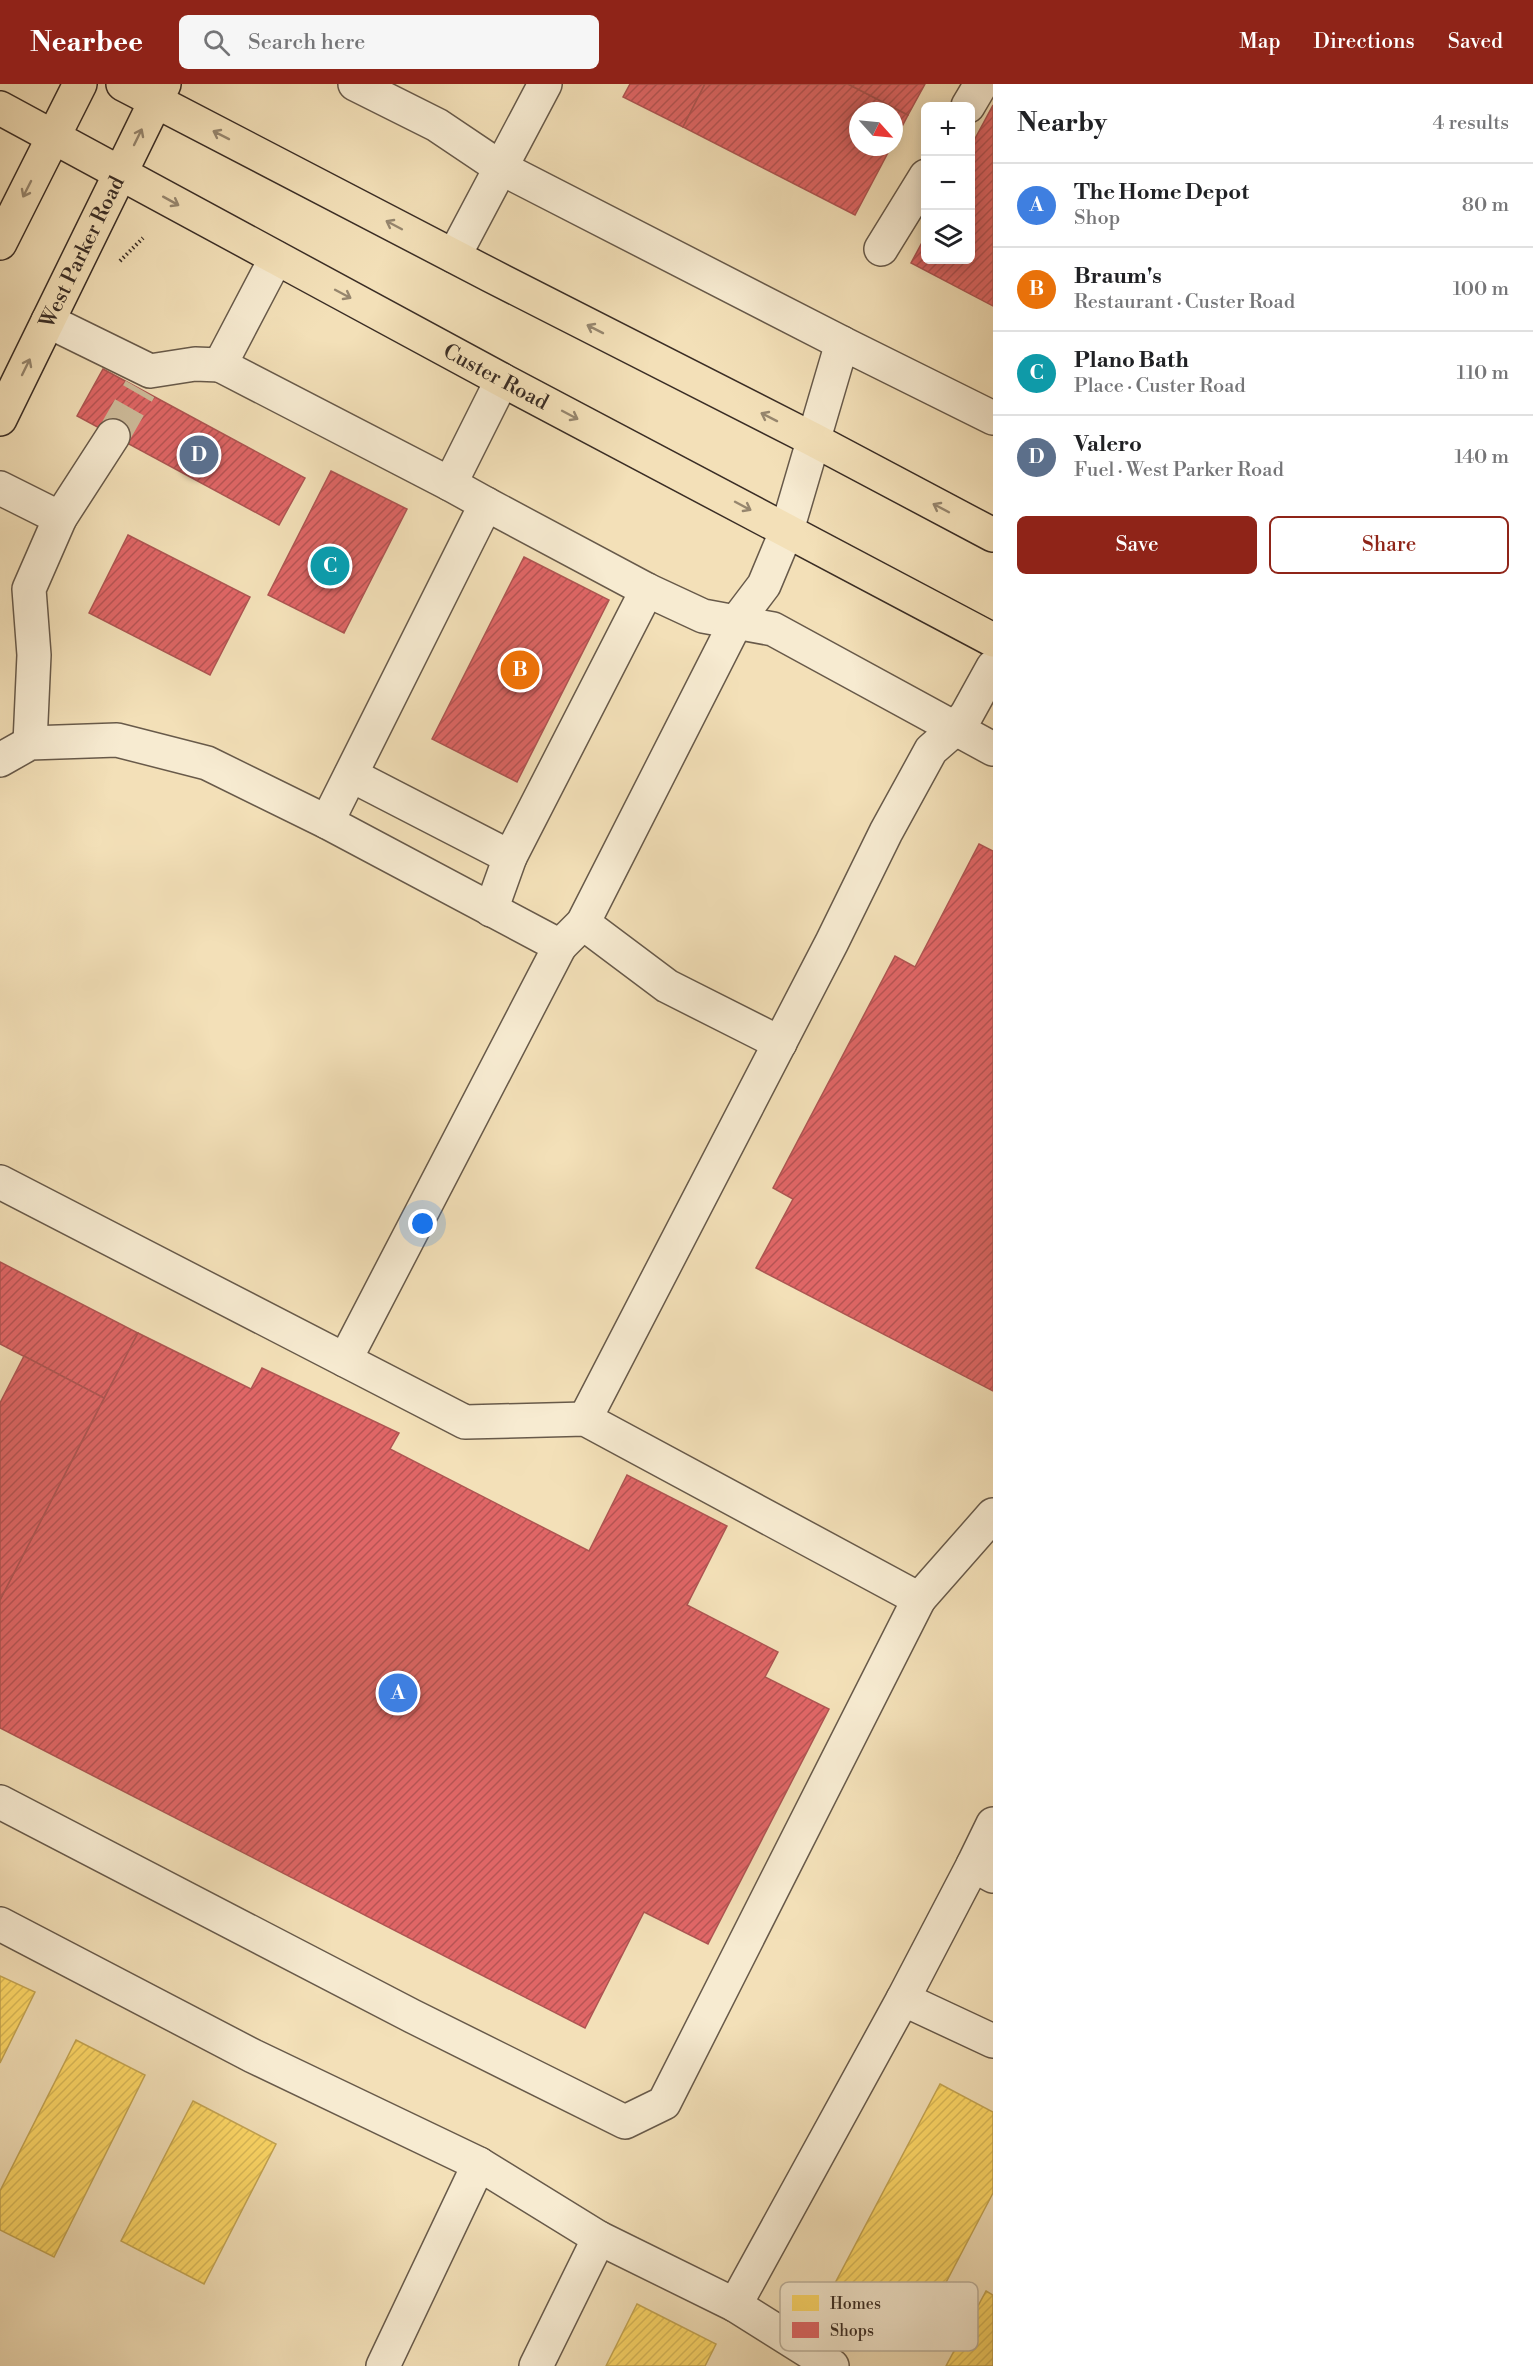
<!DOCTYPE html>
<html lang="en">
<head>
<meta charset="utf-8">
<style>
  :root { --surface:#fff; --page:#f6f6f6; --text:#202124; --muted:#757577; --line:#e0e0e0; --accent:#8f2418 }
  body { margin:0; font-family:"Libre Bodoni",serif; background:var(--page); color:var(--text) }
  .controls { position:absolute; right:18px; top:18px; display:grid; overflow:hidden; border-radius:9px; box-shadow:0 3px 15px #0003 }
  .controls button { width:54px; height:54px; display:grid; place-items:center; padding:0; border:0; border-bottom:2px solid var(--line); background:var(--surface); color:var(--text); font:30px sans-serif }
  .compass { position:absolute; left:849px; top:18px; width:54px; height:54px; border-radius:50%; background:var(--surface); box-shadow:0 3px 15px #0003; rotate:117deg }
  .you { position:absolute; left:423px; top:1140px; width:21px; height:21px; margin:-15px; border:4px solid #fff; border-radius:50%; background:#1a73e8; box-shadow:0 0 0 9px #1a73e833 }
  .badge { display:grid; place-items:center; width:39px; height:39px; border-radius:50%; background:var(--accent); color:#fff; font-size:20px; font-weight:700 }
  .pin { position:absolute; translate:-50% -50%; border:3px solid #fff; box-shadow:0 2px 6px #0006 }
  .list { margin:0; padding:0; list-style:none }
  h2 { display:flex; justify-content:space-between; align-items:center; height:78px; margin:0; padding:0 24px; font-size:26px }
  h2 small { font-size:20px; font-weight:400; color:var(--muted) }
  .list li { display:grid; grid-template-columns:39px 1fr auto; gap:18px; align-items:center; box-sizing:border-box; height:84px; padding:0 24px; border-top:2px solid var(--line) }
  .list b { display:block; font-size:22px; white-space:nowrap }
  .list p { margin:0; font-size:20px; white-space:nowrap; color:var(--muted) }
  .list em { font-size:20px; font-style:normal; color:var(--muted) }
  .actions { display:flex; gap:12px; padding:18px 24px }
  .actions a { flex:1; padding:14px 0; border:2px solid var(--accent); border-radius:9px; text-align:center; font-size:21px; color:var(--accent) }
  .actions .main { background:var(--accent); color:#fff }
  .icon { flex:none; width:33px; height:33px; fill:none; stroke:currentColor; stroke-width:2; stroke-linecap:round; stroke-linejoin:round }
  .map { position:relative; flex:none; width:993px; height:2282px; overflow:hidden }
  header { display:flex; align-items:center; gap:36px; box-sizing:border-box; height:84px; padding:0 30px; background:var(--accent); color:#fff }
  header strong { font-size:28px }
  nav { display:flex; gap:33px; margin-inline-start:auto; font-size:21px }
  .search { width:420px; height:54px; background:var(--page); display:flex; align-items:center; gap:15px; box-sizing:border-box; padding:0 21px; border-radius:9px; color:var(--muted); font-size:22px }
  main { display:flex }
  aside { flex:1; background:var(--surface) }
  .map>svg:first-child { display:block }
</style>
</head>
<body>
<header>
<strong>Nearbee</strong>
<div class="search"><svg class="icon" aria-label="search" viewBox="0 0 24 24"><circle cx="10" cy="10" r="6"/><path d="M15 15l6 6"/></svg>Search here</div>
<nav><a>Map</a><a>Directions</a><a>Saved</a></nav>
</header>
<main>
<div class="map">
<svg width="993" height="2282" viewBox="0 0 993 2282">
  <defs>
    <pattern id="homes-hatch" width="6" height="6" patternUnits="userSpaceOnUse" patternTransform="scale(1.5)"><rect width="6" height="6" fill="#ffd966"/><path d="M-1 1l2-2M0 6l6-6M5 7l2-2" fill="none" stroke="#dbbb58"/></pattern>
    <pattern id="shops-hatch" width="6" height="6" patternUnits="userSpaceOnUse" patternTransform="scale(1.5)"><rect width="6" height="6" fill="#e06666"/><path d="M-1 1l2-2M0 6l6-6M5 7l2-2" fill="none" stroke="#b75454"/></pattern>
  </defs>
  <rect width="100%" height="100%" fill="#f3e0b8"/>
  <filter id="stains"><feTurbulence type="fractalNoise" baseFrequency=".00333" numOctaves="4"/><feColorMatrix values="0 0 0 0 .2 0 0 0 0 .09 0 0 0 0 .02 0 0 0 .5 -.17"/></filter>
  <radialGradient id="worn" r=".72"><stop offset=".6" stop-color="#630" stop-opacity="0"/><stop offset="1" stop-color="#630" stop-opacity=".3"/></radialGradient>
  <g fill="url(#homes-hatch)" stroke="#c4a552" stroke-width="1.5">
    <polygon points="0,1892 35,1908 0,1979"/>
    <polygon points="76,1956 145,1991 54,2173 0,2146 0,2107"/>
    <polygon points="940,2000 993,2028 993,2109 911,2265 824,2220"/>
    <polygon points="193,2017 276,2060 204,2200 121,2157"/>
    <polygon points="986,2207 993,2211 993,2282 946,2282"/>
    <polygon points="637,2220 716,2260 705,2282 606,2282"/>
  </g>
  <g fill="url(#shops-hatch)" stroke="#ae5552" stroke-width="1.5">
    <polygon points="630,0 705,0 683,43 623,13"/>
    <polygon points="705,0 848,0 908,31 894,58 894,27 858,27 858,63 891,63 855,131 683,43"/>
    <polygon points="848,0 925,0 908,31"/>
    <polygon points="993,21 993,222 911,179 926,151 926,176 970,176 970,64"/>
    <polygon points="103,285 305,394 279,441 77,332"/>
    <polygon points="331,387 407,425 344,549 268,511"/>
    <polygon points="128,451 250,513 210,591 89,529"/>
    <polygon points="524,473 609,516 517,698 432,655"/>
    <polygon points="979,760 993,767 993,1307 756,1184 793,1115 773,1104 895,872 915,883"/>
    <polygon points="0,1178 138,1249 104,1314 0,1260"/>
    <polygon points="138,1249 251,1305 262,1284 399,1349 390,1365 589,1467 627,1391 727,1442 687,1521 778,1568 765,1593 829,1625 708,1860 644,1828 585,1944 0,1644 0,1516"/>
    <polygon points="24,1272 104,1314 0,1516 0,1319"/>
  </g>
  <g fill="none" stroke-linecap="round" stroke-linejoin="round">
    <polyline stroke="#cebc9b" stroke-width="33" stroke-dasharray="33 16" stroke-linecap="butt" points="113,352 140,305"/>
    <g stroke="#685a4a" stroke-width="36">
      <g id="minor">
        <polyline points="355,0 437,41 501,84 842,259"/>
        <polyline points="968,22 981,0"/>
        <polyline points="881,165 926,92"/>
        <polyline points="454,172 545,0"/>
        <polyline points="48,237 150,287 195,280 220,281 276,174"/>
        <polyline points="220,281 450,400"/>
        <polyline points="0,404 60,434 29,505 34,571 30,659"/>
        <polyline points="486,420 647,506 703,532 773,545 993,665"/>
        <polyline points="60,434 113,352"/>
        <polyline points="0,676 30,659 117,656 207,679 327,738 560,862 345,1276"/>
        <polyline points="351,691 510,773 491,826"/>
        <polyline points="327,738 486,420 450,400 502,296"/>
        <polyline points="510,773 647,506"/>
        <polyline points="583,839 667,902 780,959"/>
        <polyline points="560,862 583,839 736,538 764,501 787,446 842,259 993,334"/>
        <polyline points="0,1098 465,1338 585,1335 919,1515 664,2019 625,2038 412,1932 0,1718"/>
        <polyline points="585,1335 832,858 886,748 931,666 955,645 967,630 993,583"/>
        <polyline points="919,1515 993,1431"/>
        <polyline points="993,1740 973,1781 993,1792"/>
        <polyline points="0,1840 253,1972 479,2080 383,2282"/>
        <polyline points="903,1915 973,1781"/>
        <polyline points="479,2080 599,2154"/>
        <polyline points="536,2282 599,2154 735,2221"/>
        <polyline points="832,2282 735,2221 903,1915 993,1957"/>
      </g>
    </g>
    <g stroke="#3a2d25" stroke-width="36">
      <g id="major">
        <polyline points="123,0 490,191 814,356 993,451"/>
        <path id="s1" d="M 0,24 L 502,296 L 993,556"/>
        <polyline points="0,159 80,0"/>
        <path id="s2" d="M 0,335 L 164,0"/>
      </g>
    </g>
    <polyline stroke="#3a2d25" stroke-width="4" stroke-dasharray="1.5 3" stroke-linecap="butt" points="120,177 143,154"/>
    <use href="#minor" stroke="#f7ebd1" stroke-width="33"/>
    <use href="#major" stroke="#f3e0b8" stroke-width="33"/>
  </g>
  <defs><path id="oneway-shaft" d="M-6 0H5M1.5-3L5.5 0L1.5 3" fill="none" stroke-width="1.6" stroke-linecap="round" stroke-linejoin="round" transform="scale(1.5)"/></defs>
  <g stroke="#96866e">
    <use href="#oneway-shaft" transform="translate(221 51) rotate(-153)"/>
    <use href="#oneway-shaft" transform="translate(138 53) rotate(-64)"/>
    <use href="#oneway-shaft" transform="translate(27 105) rotate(117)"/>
    <use href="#oneway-shaft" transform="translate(171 117) rotate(29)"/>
    <use href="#oneway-shaft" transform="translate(394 141) rotate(-152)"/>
    <use href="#oneway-shaft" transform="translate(343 210) rotate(28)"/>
    <use href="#oneway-shaft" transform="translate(595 245) rotate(-153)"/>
    <use href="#oneway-shaft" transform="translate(26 283) rotate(-64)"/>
    <use href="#oneway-shaft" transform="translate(570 331) rotate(28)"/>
    <use href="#oneway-shaft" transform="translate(769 333) rotate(-153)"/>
    <use href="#oneway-shaft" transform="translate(743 422) rotate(28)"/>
    <use href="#oneway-shaft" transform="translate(941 424) rotate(-152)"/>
  </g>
  <g text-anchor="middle" stroke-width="6" stroke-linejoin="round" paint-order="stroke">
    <g font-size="21" fill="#3a2d25" stroke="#f7ebd1">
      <text dy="7" stroke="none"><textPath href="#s2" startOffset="186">West Parker Road</textPath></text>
      <text dy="7" stroke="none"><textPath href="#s1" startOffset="564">Custer Road</textPath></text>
    </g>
  </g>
  <rect x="780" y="2198" width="198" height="69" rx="9" fill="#f7ebd1" stroke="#beb29d" stroke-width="1.5"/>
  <rect x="792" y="2211" width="27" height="16" fill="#ffd966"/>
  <rect x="792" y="2238" width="27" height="16" fill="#e06666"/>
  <g font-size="16" fill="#3a2d25">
    <text x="830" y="2225">Homes</text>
    <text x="830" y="2252">Shops</text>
  </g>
  <rect width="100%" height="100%" filter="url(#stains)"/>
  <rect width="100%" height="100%" fill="url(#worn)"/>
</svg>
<div class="controls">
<button>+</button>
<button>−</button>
<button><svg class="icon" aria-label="layers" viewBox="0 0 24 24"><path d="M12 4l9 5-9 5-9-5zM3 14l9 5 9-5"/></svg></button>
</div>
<svg class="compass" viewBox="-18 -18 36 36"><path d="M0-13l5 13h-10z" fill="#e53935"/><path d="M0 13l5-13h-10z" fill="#757577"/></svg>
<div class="you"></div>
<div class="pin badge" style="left:398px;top:1609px;background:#3f7fe0">A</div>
<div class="pin badge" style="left:520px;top:586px;background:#e8710a">B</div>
<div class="pin badge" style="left:330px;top:482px;background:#0f9aa8">C</div>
<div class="pin badge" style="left:199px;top:371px;background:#5c6f8a">D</div>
</div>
<aside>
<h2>Nearby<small>4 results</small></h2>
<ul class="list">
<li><span class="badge" style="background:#3f7fe0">A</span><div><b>The Home Depot</b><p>Shop</p></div><em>80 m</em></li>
<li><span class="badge" style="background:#e8710a">B</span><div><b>Braum's</b><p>Restaurant · Custer Road</p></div><em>100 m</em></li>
<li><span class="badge" style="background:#0f9aa8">C</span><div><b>Plano Bath</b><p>Place · Custer Road</p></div><em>110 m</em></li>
<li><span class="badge" style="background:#5c6f8a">D</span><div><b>Valero</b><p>Fuel · West Parker Road</p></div><em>140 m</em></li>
</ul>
<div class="actions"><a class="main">Save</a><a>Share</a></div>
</aside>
</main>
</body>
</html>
